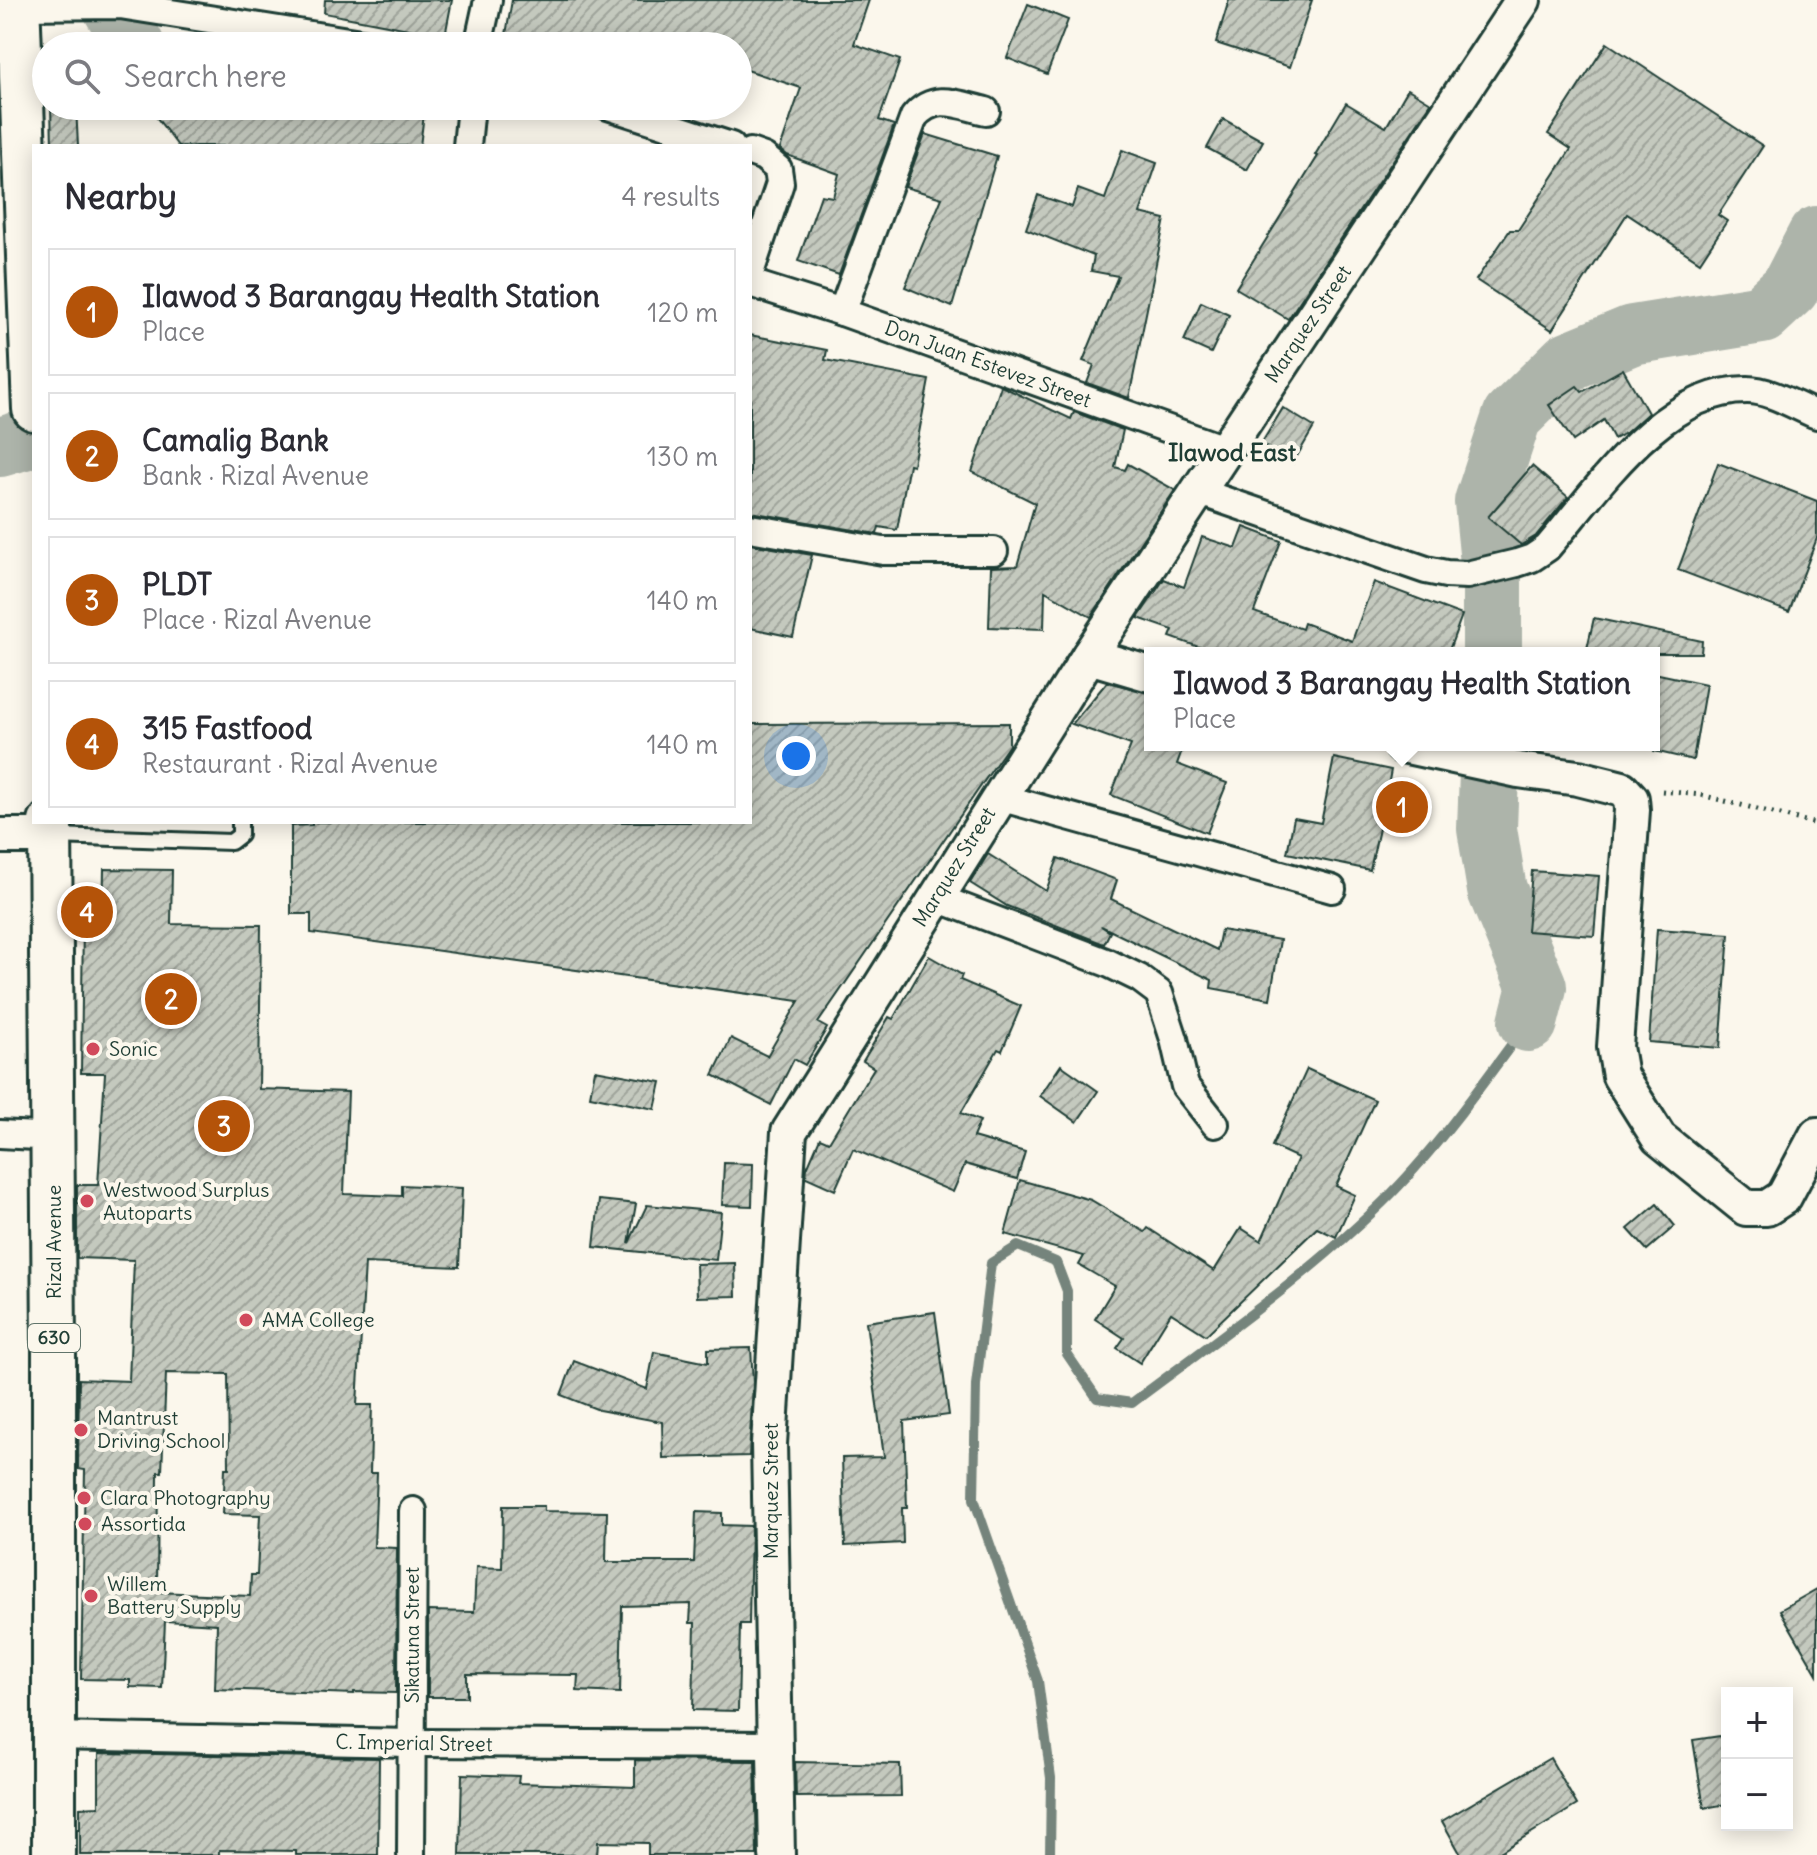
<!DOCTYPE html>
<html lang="en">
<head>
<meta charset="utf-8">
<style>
  :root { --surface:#fff; --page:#f7f7f7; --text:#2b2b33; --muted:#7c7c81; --line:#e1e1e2; --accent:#b45309 }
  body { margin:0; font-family:Delius,sans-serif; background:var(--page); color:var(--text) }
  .controls { position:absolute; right:24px; bottom:24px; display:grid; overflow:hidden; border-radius:0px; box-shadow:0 4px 20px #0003 }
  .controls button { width:72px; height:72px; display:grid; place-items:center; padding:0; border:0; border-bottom:2px solid var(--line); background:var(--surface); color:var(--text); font:40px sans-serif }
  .you { position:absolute; left:796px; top:756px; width:28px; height:28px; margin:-20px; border:6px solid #fff; border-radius:50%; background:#1a73e8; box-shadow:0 0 0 12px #1a73e833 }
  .badge { display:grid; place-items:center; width:52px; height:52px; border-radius:50%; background:var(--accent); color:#fff; font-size:26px; font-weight:700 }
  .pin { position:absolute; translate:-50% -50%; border:4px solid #fff; box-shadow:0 2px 8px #0006 }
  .popup { position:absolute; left:1144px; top:647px; width:516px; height:104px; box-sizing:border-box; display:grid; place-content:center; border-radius:0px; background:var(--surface); filter:drop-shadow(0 2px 6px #0005); font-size:26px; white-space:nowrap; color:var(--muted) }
  .popup b { font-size:30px; color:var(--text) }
  .popup::after { content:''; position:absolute; left:50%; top:100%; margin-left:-16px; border:16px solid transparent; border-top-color:var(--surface) }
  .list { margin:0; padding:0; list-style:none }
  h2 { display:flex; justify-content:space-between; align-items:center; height:104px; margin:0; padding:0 32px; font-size:34px }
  h2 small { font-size:26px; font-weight:400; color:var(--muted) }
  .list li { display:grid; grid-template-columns:52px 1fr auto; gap:24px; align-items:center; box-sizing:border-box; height:128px; margin:0 16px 16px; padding:0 16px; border:2px solid var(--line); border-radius:0px }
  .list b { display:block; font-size:30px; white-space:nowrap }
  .list p { margin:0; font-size:26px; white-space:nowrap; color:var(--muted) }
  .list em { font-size:26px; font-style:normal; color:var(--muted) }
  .icon { flex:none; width:44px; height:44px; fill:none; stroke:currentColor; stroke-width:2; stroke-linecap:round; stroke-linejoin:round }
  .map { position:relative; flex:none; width:1817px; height:1855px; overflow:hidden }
  .search { position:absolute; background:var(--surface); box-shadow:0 4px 20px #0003; left:32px; top:32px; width:720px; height:88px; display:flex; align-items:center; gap:20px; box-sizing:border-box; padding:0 28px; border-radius:44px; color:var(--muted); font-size:30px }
  .panel { position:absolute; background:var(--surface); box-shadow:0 4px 20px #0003; left:32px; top:144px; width:720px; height:680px; border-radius:0px }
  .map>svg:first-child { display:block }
</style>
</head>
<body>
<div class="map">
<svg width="1817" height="1855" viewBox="0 0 1817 1855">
  <defs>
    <pattern id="building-hatch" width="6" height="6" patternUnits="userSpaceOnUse" patternTransform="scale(2)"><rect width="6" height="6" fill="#c4c9be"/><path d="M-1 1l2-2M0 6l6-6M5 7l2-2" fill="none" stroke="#9fa49b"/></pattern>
  </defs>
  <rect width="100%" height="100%" fill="#fbf7ec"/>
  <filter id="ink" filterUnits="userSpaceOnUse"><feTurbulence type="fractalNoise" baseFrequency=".0125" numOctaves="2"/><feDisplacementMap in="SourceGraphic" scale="16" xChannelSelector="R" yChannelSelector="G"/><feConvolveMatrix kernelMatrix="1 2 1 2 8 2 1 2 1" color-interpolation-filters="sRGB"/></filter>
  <g filter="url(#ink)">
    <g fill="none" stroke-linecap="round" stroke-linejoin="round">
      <path stroke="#74847b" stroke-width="10" d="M 1050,1855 L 1051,1778 L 1038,1681 L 974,1499 L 976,1385 L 991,1263 L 1018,1246 L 1056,1262 L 1067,1291 L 1067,1354 L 1097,1398 L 1132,1403 C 1220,1337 1315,1271 1392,1193 C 1441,1143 1486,1079 1528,1022"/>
      <g stroke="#adb4aa" stroke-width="60">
        <polyline points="108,0 135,46"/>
        <polyline points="0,447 34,437"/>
        <polyline points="1492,653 1492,583 1484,502 1512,417 1569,361 1632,335 1762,314 1790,288 1817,236"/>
        <polyline points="1490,745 1487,829 1497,890 1537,987 1528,1022"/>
      </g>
    </g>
    <g fill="url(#building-hatch)" stroke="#1f3d34" stroke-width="2" fill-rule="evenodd">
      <polygon points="325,0 452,0 445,36 324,13"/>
      <polygon points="512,0 869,0 854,44 900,60 879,120 894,125 839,275 798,261 821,195 833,197 839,174 787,155 780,149 801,88 738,67 738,46 504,46"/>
      <polygon points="1229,0 1312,0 1290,67 1216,43"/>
      <polygon points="1028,4 1068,20 1047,74 1007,58"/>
      <polygon points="1607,43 1763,146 1718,215 1727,221 1700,262 1627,214 1552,330 1476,280 1510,230 1518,230 1571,149 1548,134"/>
      <polygon points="1408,89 1431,103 1288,319 1236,288 1318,156 1315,155 1346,103 1386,127"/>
      <polygon points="51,106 76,106 78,146 52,146"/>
      <polygon points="148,106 425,106 420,146 178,146"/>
      <polygon points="1223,119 1263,141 1247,170 1207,148"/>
      <polygon points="925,134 997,156 952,307 905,287 942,198 905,187"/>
      <polygon points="1122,150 1157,163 1140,213 1165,219 1129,398 1087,383 1094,365 1083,361 1118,276 1091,271 1094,256 1026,229 1038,195 1072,207 1078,189 1105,199"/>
      <polygon points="1201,302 1229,315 1211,353 1184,341"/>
      <polygon points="750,335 827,350 825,360 929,380 913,465 909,464 897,530 879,527 877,534 750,512"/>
      <polygon points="1623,369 1648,413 1627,432 1614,439 1604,420 1573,441 1549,405 1577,386 1582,392"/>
      <polygon points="1001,386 1071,419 1074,412 1123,430 1115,467 1125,470 1128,464 1175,490 1091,617 1045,591 1044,629 989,627 991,567 1017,566 1035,503 972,472"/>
      <polygon points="1283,408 1314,427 1293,463 1261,444"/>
      <polygon points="1718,463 1817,501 1817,538 1789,612 1678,570"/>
      <polygon points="1532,466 1568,497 1536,536 1521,545 1488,517"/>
      <polygon points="1244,527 1281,541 1254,612 1302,629 1304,623 1352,641 1374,582 1462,615 1448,653 1216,653 1170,637 1173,630 1138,618 1164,579 1184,587 1202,537 1236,548"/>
      <polygon points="750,544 812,555 793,637 750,628"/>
      <polygon points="1594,618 1702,641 1701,653 1586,653"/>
      <polygon points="1654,673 1706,684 1693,760 1654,751"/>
      <polygon points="1107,682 1150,693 1150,745 1184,745 1177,764 1227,783 1207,833 1111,795 1131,745 1072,724"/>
      <polygon points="1009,723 1009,745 818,1023 827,1028 805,1065 794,1059 771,1105 713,1075 731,1038 767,1056 799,1001 311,933 311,914 291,914 291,826 312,825 312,822 750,822 750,724"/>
      <polygon points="1334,758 1391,770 1388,786 1417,789 1413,828 1380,824 1370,870 1287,853 1294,818 1321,823"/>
      <polygon points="988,854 1046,891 1058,858 1117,880 1111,899 1217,950 1221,930 1280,940 1270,999 1211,988 1212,980 1101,926 1110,932 1104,944 1007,906 970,883"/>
      <path d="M 104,869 L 172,870 L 171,924 L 261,925 L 259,1089 L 348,1092 L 344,1194 L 402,1196 L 402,1185 L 462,1188 L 459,1267 L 365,1263 L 357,1405 L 372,1405 L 370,1473 L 377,1473 L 374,1547 L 397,1548 L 396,1693 L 354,1692 L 354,1694 L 215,1689 L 217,1624 L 165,1621 L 162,1688 L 130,1687 L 130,1680 L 81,1679 L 85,1470 L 78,1469 L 79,1379 L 129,1381 L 134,1260 L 77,1258 L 77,1185 L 98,1185 L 105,1073 L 81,1073 L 83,923 L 103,923 ZM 166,1373 L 228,1374 L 229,1468 L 225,1468 L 223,1514 L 260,1515 L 257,1575 L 251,1575 L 250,1596 L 157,1592 L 158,1472 L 162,1472 Z"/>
      <polygon points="1532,871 1599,876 1594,936 1527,931"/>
      <polygon points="1657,929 1729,934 1720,1048 1649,1042"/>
      <polygon points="929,956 962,975 960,980 1021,1006 1002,1051 998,1049 961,1113 980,1121 973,1137 1025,1152 1017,1179 965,1164 953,1192 853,1149 835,1190 806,1177 807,1168 820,1138 829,1142 874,1068 863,1061 889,1017 893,1019"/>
      <polygon points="1061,1065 1098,1091 1077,1122 1040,1096"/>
      <polygon points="1307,1069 1375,1100 1336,1186 1355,1195 1336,1237 1317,1228 1206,1335 1171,1313 1140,1363 1117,1348 1124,1338 1095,1319 1115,1286 1079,1265 1084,1256 1005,1234 1020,1180 1091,1200 1145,1232 1148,1228 1214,1271 1241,1228 1261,1241 1298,1158 1272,1146"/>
      <polygon points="595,1070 661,1082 655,1109 590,1096"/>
      <polygon points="724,1163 753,1164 752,1206 722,1205"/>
      <polygon points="599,1200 636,1204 629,1243 647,1205 721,1212 716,1260 594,1247"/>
      <polygon points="1657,1204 1675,1226 1647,1250 1628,1229"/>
      <polygon points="735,1263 736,1296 697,1297 696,1264"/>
      <polygon points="935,1312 949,1415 904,1421 907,1508 902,1508 903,1543 845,1546 842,1458 884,1457 866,1322"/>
      <polygon points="751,1348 753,1383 749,1456 663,1458 662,1422 599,1410 561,1395 574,1361 647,1389 654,1352 708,1363 708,1349"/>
      <polygon points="503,1506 544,1506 544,1511 607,1512 606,1562 694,1562 696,1512 722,1513 722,1525 751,1526 749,1624 740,1624 738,1711 693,1710 695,1623 690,1623 691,1604 622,1606 620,1693 577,1691 578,1675 467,1674 467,1697 428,1697 428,1611 474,1612 476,1567 502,1568"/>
      <polygon points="1817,1589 1817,1674 1780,1610"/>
      <polygon points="1727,1735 1727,1804 1704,1808 1693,1740"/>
      <polygon points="99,1753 379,1758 378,1855 296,1855 296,1851 219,1850 219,1855 80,1855 80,1807 99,1806"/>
      <polygon points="1550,1758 1577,1805 1495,1855 1461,1855 1442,1821"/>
      <polygon points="635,1760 755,1761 757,1855 648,1855 648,1843 598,1842 597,1855 460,1855 462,1774 519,1776 518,1783 635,1787"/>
      <polygon points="795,1762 900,1764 901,1796 796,1797"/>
    </g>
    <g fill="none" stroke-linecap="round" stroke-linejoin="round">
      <g stroke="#1f3d34" stroke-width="20">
        <polyline id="service" points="55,836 231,842 240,835 240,822"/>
      </g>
      <g stroke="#1f3d34" stroke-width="32">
        <g id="minor">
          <polyline points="19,6 120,5 380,46"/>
          <polyline points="478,46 488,0"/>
          <polyline points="608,106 731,146"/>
          <polyline points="467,146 471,106"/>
          <polyline points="750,152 764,157 778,169 780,183 750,273"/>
          <polyline points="750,283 842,312 1224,449"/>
          <path d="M 842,312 L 914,117 C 935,92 959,105 986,111"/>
          <path d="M 1197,491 L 1426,570 L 1446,574 L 1467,575 L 1517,563 L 1532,558 L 1547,548 C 1597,490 1662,389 1748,390 C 1770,390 1797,407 1817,415"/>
          <polyline points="750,528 883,551 994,551"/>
          <polyline points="999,797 1332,889"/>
          <polyline points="935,897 1108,963 1139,978 1159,993 1174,1039 1185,1086 1215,1124"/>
          <polyline points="0,1134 53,1137"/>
          <polyline points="52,1736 412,1743 776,1745"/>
          <polyline points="411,1855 413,1511"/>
        </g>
      </g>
      <g stroke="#1f3d34" stroke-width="40">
        <g id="tertiary">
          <polyline points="1089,656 1150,674"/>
          <polyline points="1402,745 1518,770 1578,778 1622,789 1631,799 1632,810 1615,1047 1620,1076 1659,1138 1746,1208 1767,1208 1784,1197 1817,1135"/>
          <polyline points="0,836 50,836"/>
          <polyline points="777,1855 769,1444 789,1132 1089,656 1523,0"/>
        </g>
      </g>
      <g stroke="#1f3d34" stroke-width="48">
        <g id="primary">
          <polyline points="18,0 34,409"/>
          <polyline points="50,822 54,1345 54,1855"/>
        </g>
      </g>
      <polyline stroke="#1f3d34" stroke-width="5" stroke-dasharray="2 6" stroke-linecap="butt" points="1662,791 1701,795 1817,824"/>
      <use href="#service" stroke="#fbf7ec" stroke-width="14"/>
      <use href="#minor" stroke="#fbf7ec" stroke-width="26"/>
      <use href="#tertiary" stroke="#fbf7ec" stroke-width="34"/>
      <use href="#primary" stroke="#fbf7ec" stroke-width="42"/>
    </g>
  </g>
  <g fill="#d1495b" stroke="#fbf7ec" stroke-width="3">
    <circle cx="93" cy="1049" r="8"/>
    <circle cx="87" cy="1201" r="8"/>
    <circle cx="246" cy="1320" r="8"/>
    <circle cx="81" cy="1430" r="8"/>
    <circle cx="84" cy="1498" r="8"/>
    <circle cx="85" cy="1524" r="8"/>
    <circle cx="91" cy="1596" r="8"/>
  </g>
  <g text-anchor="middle" stroke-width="8" stroke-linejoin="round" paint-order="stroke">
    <rect fill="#fbf7ec" stroke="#61756b" stroke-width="2" x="28" y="1324" width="52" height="28" rx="6"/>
    <g font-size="18" font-weight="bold" fill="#1f3d34">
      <text x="54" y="1344">630</text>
    </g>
    <g font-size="20" fill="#1f3d34" stroke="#fbf7ec">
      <text transform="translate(1308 324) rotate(-56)" y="7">Marquez Street</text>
      <text transform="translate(988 364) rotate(20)" y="7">Don Juan Estevez Street</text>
      <text transform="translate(954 867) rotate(-58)" y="7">Marquez Street</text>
      <text transform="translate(54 1242) rotate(-90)" y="7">Rizal Avenue</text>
      <text transform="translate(771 1491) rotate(-90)" y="7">Marquez Street</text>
      <text transform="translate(412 1635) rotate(-90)" y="7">Sikatuna Street</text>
      <text transform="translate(414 1743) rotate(1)" y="7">C. Imperial Street</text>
    </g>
    <g font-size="20" fill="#1f3d34" stroke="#fbf7ec" text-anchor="start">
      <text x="109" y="1056">Sonic</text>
      <text x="103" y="1197">Westwood Surplus<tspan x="103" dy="23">Autoparts</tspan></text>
      <text x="262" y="1327">AMA College</text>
      <text x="97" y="1425">Mantrust<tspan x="97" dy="23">Driving School</tspan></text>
      <text x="100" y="1505">Clara Photography</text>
      <text x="101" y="1531">Assortida</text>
      <text x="107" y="1591">Willem<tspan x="107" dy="23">Battery Supply</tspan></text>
    </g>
    <g font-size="24" font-weight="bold" fill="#1f3d34" stroke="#fbf7ec">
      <text x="1232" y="461">Ilawod East</text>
    </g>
  </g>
</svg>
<div class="controls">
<button>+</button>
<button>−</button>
</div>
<div class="you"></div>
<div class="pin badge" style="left:1402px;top:807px">1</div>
<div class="popup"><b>Ilawod 3 Barangay Health Station</b>Place</div>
<div class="pin badge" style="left:171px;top:999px">2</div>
<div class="pin badge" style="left:224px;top:1126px">3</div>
<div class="pin badge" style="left:87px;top:912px">4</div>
<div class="search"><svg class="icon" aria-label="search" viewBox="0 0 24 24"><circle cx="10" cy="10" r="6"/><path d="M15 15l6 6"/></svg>Search here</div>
<section class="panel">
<h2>Nearby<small>4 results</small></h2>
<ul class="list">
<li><span class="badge">1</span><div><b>Ilawod 3 Barangay Health Station</b><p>Place</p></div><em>120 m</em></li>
<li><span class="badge">2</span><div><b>Camalig Bank</b><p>Bank · Rizal Avenue</p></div><em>130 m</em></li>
<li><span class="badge">3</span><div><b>PLDT</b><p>Place · Rizal Avenue</p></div><em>140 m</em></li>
<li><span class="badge">4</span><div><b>315 Fastfood</b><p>Restaurant · Rizal Avenue</p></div><em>140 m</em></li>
</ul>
</section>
</div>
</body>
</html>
